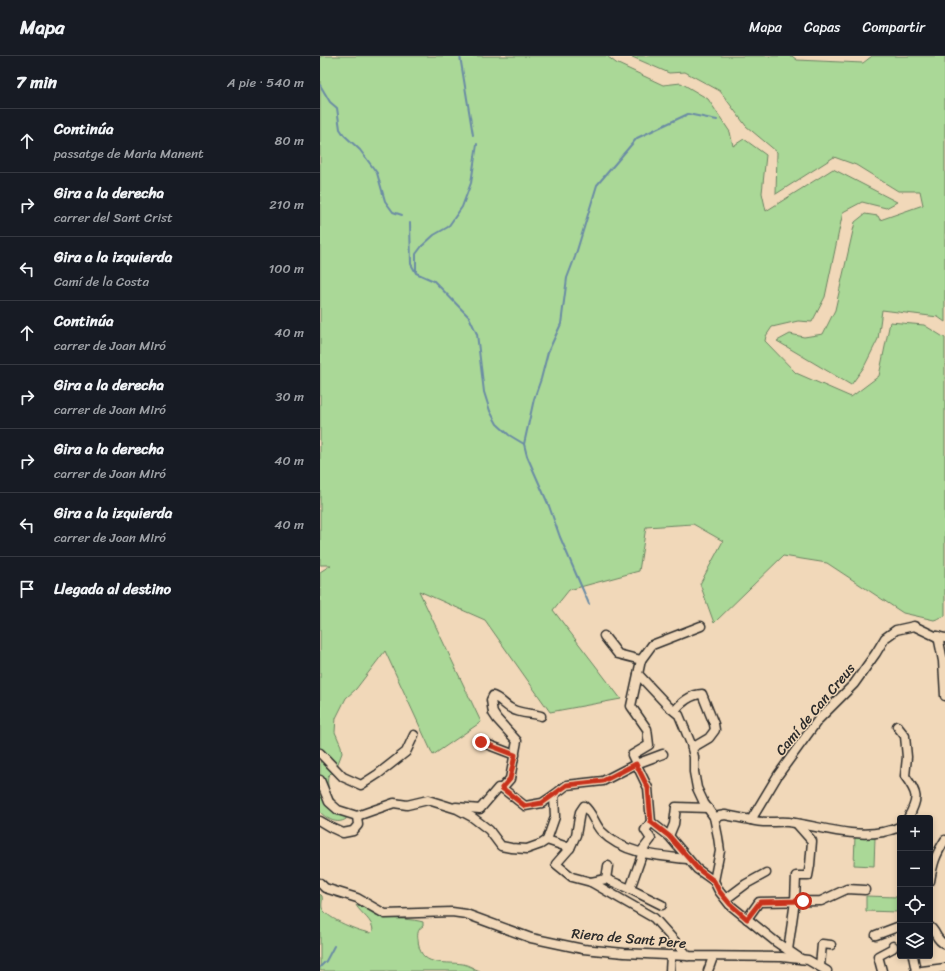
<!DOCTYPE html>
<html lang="es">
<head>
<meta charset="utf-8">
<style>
  :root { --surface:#171b24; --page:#20242c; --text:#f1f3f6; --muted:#9ea1a6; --line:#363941 }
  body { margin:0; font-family:Sriracha,sans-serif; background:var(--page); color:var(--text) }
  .controls { position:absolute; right:12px; bottom:12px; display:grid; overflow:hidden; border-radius:4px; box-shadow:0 2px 6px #0003 }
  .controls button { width:36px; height:36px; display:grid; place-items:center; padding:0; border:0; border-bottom:1px solid var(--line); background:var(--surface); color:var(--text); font:20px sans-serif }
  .stop { position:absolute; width:12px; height:12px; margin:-9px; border:3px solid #c8321e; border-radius:50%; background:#fff }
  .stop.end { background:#c8321e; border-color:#fff; box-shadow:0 1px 4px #0008 }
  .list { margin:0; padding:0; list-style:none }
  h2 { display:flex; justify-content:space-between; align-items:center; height:52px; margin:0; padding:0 16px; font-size:17px }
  h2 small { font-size:13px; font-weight:400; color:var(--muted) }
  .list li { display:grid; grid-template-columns:26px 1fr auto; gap:12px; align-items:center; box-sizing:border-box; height:64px; padding:0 16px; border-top:1px solid var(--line) }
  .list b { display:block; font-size:15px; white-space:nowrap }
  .list p { margin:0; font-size:13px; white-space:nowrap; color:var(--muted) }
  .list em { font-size:13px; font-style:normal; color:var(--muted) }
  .icon { flex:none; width:22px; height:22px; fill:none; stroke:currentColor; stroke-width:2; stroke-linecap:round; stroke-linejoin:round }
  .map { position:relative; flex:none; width:625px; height:915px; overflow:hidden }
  header { display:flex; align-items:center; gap:24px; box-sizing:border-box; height:56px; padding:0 20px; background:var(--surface); border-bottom:1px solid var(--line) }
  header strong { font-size:19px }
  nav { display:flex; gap:22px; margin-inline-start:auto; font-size:14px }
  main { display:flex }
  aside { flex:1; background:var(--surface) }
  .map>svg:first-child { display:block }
</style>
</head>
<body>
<header>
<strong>Mapa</strong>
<nav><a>Mapa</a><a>Capas</a><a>Compartir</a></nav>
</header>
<main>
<aside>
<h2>7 min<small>A pie · 540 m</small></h2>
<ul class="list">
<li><svg class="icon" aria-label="ahead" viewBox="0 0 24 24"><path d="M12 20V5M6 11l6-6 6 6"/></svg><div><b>Continúa</b><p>passatge de Maria Manent</p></div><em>80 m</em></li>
<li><svg class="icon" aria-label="right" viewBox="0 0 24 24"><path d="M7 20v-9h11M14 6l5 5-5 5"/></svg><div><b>Gira a la derecha</b><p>carrer del Sant Crist</p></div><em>210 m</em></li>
<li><svg class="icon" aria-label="left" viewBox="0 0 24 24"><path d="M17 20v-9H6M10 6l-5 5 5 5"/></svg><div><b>Gira a la izquierda</b><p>Camí de la Costa</p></div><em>100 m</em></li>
<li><svg class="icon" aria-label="ahead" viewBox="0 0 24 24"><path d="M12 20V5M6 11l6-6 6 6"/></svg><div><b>Continúa</b><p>carrer de Joan Miró</p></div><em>40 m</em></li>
<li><svg class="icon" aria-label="right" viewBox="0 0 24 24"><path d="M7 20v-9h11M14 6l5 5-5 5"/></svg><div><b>Gira a la derecha</b><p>carrer de Joan Miró</p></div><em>30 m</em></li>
<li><svg class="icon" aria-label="right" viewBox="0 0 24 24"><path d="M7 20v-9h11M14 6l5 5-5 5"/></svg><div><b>Gira a la derecha</b><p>carrer de Joan Miró</p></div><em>40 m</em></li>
<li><svg class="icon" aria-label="left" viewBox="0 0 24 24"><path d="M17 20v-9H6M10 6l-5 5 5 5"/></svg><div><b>Gira a la izquierda</b><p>carrer de Joan Miró</p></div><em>40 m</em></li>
<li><svg class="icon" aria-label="arrive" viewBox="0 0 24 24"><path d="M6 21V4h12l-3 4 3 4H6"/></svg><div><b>Llegada al destino</b></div></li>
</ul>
</aside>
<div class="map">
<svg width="625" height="915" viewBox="0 0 625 915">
  <rect width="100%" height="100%" fill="#f1d8b9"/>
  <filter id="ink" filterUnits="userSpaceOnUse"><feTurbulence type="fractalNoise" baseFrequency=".025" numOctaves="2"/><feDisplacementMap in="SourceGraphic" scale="8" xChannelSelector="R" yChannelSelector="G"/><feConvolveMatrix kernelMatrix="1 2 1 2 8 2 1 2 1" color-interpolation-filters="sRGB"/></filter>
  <g filter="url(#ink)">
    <g fill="#aad897" stroke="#6a8261">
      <path d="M 0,0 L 287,0 L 296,7 L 343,29 L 361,27 L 388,43 L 410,76 L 413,90 L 424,83 L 446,99 L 442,137 L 446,155 L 513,113 L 577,146 L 566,152 L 542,146 L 523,156 L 505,241 L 492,266 L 478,265 L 452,271 L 446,280 L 445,285 L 476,317 L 531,341 L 559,320 L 570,266 L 604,269 L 625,282 L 625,560 L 614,564 L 583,557 L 507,507 L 463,500 L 394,567 L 380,528 L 403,485 L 373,468 L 326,471 L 319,515 L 249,534 L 233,554 L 301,643 L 230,656 L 165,564 L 99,535 L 161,666 L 113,699 L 65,595 L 36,633 L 26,642 L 16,662 L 15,676 L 21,690 L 22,697 L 14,718 L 11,717 L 8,720 C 6,733 13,749 27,753 L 26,763 C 17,769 7,763 0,756 L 0,516 L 11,509 L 0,509 Z"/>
      <polygon points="310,0 472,0 477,4 543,7 552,0 625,0 625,266 618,261 562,254 558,283 544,311 531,329 457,285 470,278 484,281 503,278 515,254 535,166 545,158 558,160 560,164 603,149 600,135 578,135 536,109 514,101 456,138 457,96 426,70 400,35 365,16 349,17"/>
      <polygon points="535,780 555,782 554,810 534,809"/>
      <path d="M 0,838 L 2,840 C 3,844 1,848 2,852 C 7,863 40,876 51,877 L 53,875 C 53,864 41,858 36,849 C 45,850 52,859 62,861 C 73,863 94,863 103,866 L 103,870 C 98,873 97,878 98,883 C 99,912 123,905 143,908 C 149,909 154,913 160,915 L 0,915 Z"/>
      <polygon points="546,840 577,841 577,856 546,855"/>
    </g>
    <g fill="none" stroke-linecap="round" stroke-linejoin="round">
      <g stroke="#6b8ca4" stroke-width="2">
        <polyline points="140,0 153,79"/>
        <polyline points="0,29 10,46 17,52 20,73 24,79 40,94 57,117 65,145 73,156 82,159"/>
        <polyline points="90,167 91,208 96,217 114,225 149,261 157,278 164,336 170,355 177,368 189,379 204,388 207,400 229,450 240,481 269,548"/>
        <polyline points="96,215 96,198 102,190 114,179 128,171 142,151 151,127 157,88"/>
        <polyline points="204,388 214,343 221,323 228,296 241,268 247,222 255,201 277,129 317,82 368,58 397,64"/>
        <polyline points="0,911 6,905 14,890"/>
      </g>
      <g stroke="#2b2b2b" stroke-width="11">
        <g id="minor">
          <polyline points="381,570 332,589 321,604 318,618 348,650 359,659 371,688 374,701 374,716 377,732 384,747 394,761 398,781 400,795 394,825"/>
          <polyline points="284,580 298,598 321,604"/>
          <polyline points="618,580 623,605 625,640"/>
          <polyline points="318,618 311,650 327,673 329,689 312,699 328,732 331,766 349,780 377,813 394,825 399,835 410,849 456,886 481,903"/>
          <path d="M 355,655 C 360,647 372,638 382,638 L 394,668 L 395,674 L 389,682 L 372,692"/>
          <path d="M 577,670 L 585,680 L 587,701 L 585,720 C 598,738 599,742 588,762"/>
          <polyline points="161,686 195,699"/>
          <polyline points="0,697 23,721 41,729 58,718 86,696 94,679"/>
          <polyline points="0,724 9,746 18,754 37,760 74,747 87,749 108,744 137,753 152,761 169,774 181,790 191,792 207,793 221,788 227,784 235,761 234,739 247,729 283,725 316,708 343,698"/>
          <path d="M 182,732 L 190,723 L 197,685 L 177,663 L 173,657 L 171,644 L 173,640 C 181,643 185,650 192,653 C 201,658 212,657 221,660"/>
          <polyline points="136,751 160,753 178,732 182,732 205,750 222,747 234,739"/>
          <polyline points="394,761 405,759 431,764 458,719 498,664 534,628 556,597 565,582 576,574 594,570 615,580 625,582"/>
          <path d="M 431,764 C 443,768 455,765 468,766 C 500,770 531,782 563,776 C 569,774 575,774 580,770"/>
          <polyline points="0,765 10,771 23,777 33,775 38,769 37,760"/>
          <polyline points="349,780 354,768 356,751 388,752"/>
          <path d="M 227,784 L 250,792 L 256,779 L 260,756 L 264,750 C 272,756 274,767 281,775 C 303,798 338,800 367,803"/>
          <polyline points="250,792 236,808 252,821 271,826 334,862 368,900"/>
          <polyline points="321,796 331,783 325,774 331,766"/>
          <polyline points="286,823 288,810"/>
          <path d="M 610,825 C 613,807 615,800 625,784"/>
          <polyline points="271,826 286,823 310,833 342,849"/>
          <polyline points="0,827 5,832 37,842 65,858 132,856 146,858 211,882 263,893 304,897 368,900 462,901 488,904 507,915"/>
          <polyline points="310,833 323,796"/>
          <polyline points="406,843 426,828 446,817"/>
          <polyline points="427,863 439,846 501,845 527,833 545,834"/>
          <path d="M 610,871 C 617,876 615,884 625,888"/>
          <polyline points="556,879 580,870"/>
          <polyline points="468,894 475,845 476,820 488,820 490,809 492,785 477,768"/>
          <polyline points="593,900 596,915"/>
          <polyline points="500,910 502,888 511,889"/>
          <polyline points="350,915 351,899"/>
          <polyline points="388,915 393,901"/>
          <polyline points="562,915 558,900 573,892 573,890"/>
          <polyline points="602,915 625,912"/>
        </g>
      </g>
      <use href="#minor" stroke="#f1d8b9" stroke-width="8"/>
    </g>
  </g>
  <g fill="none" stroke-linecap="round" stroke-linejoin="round" filter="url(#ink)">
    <polyline stroke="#c8321e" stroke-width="5" points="161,686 195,699 190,723 182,732 205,750 222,747 247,729 283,725 316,708 328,732 331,766 349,780 378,813 394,825 399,835 410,848 427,863 440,846 483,845"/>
  </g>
  <g text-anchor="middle" stroke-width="3" stroke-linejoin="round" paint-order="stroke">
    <g font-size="14" fill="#2b2b2b" stroke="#f1d8b9">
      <text transform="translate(495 653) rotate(-50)" y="5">Camí de Can Creus</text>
      <text transform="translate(309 882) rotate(5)" y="5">Riera de Sant Pere</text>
    </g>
  </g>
</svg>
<div class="controls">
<button>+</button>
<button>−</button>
<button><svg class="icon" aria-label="locate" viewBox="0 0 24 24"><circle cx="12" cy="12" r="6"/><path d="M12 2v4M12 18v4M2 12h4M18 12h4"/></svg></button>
<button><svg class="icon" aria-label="layers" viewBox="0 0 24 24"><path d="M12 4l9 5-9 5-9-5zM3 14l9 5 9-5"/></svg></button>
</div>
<div class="stop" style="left:483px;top:845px"></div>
<div class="stop end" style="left:161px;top:686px"></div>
</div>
</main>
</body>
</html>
